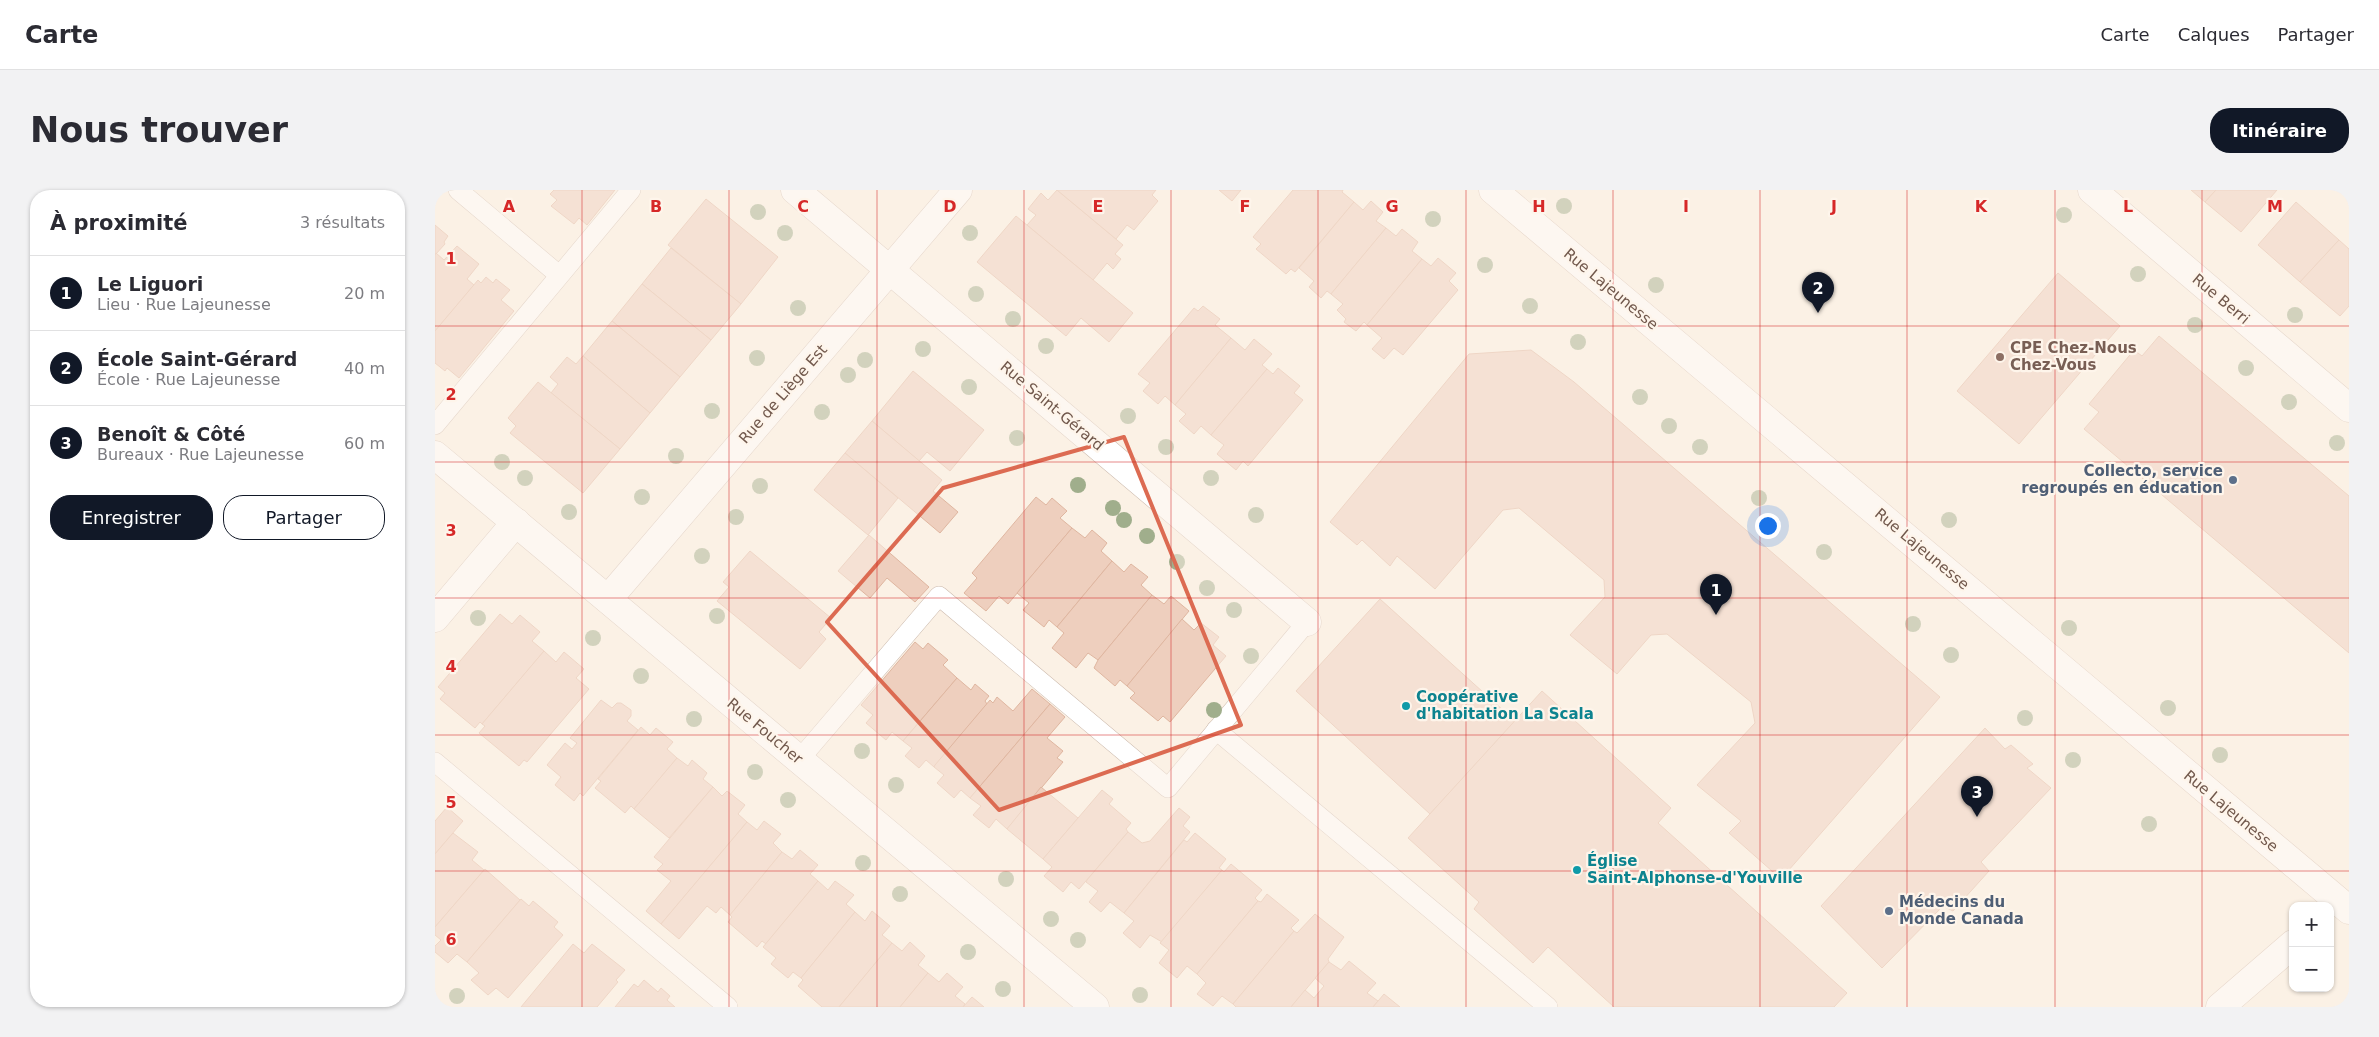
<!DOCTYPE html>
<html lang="fr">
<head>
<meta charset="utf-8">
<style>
  :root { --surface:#fff; --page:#f2f2f3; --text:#2b2b33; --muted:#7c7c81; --line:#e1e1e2; --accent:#111827 }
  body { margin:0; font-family:"DejaVu Sans",sans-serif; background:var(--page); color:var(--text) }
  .controls { position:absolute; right:15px; bottom:15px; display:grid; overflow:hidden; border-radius:10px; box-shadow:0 1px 4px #0004 }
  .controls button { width:45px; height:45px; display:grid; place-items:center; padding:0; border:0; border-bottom:1px solid var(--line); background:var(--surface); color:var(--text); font:25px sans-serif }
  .you { position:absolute; left:1332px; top:335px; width:18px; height:18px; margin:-12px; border:4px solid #fff; border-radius:50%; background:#1a73e8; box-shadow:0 0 0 8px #1a73e833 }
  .badge { display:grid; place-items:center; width:32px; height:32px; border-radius:50%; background:var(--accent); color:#fff; font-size:16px; font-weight:700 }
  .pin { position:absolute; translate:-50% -41px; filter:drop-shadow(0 1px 2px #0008) }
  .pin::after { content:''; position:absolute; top:26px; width:18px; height:15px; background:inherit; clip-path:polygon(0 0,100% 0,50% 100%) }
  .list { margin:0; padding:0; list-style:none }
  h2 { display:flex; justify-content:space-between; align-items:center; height:65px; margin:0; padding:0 20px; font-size:21px }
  h2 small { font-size:16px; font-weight:400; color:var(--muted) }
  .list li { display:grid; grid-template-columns:32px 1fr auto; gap:15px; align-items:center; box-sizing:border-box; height:75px; padding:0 20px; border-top:1px solid var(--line) }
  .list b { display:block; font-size:19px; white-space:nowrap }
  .list p { margin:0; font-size:16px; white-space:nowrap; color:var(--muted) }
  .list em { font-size:16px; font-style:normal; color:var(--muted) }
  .actions { display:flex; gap:10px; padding:15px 20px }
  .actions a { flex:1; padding:11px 0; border:1px solid var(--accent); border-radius:20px; text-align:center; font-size:18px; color:var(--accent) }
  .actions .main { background:var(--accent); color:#fff }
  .map { position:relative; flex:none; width:1914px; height:817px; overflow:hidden; border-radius:20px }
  header { display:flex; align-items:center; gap:30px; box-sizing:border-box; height:70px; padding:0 25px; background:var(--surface); border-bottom:1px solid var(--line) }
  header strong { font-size:24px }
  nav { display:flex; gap:28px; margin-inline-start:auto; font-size:18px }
  .intro { display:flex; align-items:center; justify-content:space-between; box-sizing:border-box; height:120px; padding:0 30px }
  h1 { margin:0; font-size:35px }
  .button { padding:12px 22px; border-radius:20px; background:var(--accent); color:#fff; font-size:18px; font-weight:700 }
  main { display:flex; gap:30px; padding:0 30px }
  aside { flex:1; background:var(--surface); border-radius:20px; box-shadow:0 1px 4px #0004 }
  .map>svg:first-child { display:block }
</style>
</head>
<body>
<header>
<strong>Carte</strong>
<nav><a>Carte</a><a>Calques</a><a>Partager</a></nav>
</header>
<div class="intro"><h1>Nous trouver</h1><a class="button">Itinéraire</a></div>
<main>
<aside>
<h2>À proximité<small>3 résultats</small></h2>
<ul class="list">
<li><span class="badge">1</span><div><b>Le Liguori</b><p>Lieu · Rue Lajeunesse</p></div><em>20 m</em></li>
<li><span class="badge">2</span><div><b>École Saint-Gérard</b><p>École · Rue Lajeunesse</p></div><em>40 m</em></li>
<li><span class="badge">3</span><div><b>Benoît &amp; Côté</b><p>Bureaux · Rue Lajeunesse</p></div><em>60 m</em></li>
</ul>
<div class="actions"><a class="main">Enregistrer</a><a>Partager</a></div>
</aside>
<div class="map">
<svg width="1914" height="817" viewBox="0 0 1914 817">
  <rect width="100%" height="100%" fill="#fbf1e5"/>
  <g fill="#eecfbe" stroke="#dfb6a0">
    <polygon points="119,0 180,0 152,35 144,28 139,34 116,16 122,10 115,4"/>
    <polygon points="622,0 688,55 680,64 686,69 678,79 672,73 658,90 592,35 601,25 593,19 606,3 613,10"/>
    <polygon points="622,0 721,0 717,5 723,11 699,40 692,35 681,49"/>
    <polygon points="784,0 806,0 797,11"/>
    <polygon points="858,0 908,0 907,2 919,12 860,82 856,79 851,84 821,59 826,54 818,47"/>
    <polygon points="1756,0 1781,0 1770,12"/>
    <polygon points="1781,0 1842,0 1806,42 1770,12"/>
    <polygon points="271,9 343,67 306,114 233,55"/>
    <polygon points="936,11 948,22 941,31 951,38 896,104 892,101 886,108 874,97 879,91 864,78 919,12 928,20"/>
    <polygon points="1861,12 1904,50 1865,92 1823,55"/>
    <polygon points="581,26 698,123 674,152 646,128 631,146 542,72"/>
    <polygon points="0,35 13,46 9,52 10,54 0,65"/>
    <polygon points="951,38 961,46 967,39 983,52 977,61 987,69 932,135 929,132 921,141 909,132 911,129 902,120 908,114 896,104"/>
    <polygon points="1904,50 1914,59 1914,116 1905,126 1865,92"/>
    <polygon points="22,56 44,74 32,89 39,95 0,141 0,65 1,63 9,70"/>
    <polygon points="236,58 306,114 276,150 207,94"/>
    <polygon points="1003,68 1021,83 1014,91 1023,100 968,165 959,158 949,169 937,159 947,148 932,135 987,69 996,76"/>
    <polygon points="1623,83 1685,136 1584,254 1522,201"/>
    <polygon points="51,87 58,93 61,89 75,100 66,110 79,121 24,188 12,178 10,181 0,173 0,141 43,90 46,93"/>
    <polygon points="207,94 276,150 245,187 177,131"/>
    <polygon points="768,116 785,129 780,135 796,148 740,215 730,206 723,214 708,201 715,193 703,184 759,118 763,121"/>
    <polygon points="177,131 245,187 215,223 148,166"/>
    <polygon points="1724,146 1914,306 1914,463 1649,239 1664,222 1654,214 1699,160 1707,166"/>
    <polygon points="796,148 810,160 819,149 837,164 827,175 832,179 776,245 766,236 759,244 744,231 751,224 740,215"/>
    <polygon points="1096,160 1139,192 1505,507 1346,689 1294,643 1306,631 1262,595 1320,533 1316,512 1232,444 1216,445 1182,484 1135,445 1170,407 1169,390 1084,318 1068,320 1000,399 962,366 955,376 927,350 922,355 895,332 1034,164"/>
    <polygon points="148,166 215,223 185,259 116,203 123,194 115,187 132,167 141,174"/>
    <polygon points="843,178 865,196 859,203 868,210 813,276 808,271 801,280 782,264 789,255 776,245 832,179 838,184"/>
    <polygon points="478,181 549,240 515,281 492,262 484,271 437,231"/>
    <polygon points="103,192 185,259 148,303 75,243 81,236 73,228"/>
    <polygon points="437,231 507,290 498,301 523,322 505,343 410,263"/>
    <polygon points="410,263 463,308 433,345 379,300"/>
    <polygon points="601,307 611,315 617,308 632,321 625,328 637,338 573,414 564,406 551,421 529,403 542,388 537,383"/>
    <polygon points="637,338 650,348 657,340 672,353 666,361 677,371 622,437 614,430 609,437 588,420 594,413 582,403"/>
    <polygon points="434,345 494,397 480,412 452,388 435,408 403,381"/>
    <polygon points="315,361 396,428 384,442 391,449 365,479 282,411 294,397 288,392"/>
    <polygon points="677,371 689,382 696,374 713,387 706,395 717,405 663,470 653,463 641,478 617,458 629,443 622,437"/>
    <polygon points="717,405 729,414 736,406 754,421 692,496 685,490 680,496 659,478 663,470"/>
    <polygon points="945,409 1080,531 995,624 861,501"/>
    <polygon points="65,424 77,434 85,425 105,442 97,451 109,461 47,534 45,532 40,538 5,509 10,503 3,497"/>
    <polygon points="747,429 759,440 766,433 784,447 778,455 791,466 735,532 728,526 723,531 695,508 700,503 692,496"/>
    <polygon points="480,452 488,459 493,453 513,470 508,475 522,488 468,551 457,542 451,550 431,533 438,525 426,515"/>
    <polygon points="109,461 121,472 129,462 149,479 141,488 154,499 92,572 89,570 84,576 44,543 50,536 47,534"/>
    <polygon points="522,488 536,500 540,494 554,506 550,511 552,514 499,577 491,570 484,578 470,566 477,558 468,551"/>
    <polygon points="597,499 615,514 535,608 526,600 519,608 502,593 509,585 499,577 500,575 555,510 558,513 562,507 578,521"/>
    <polygon points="1107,501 1236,618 1223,633 1412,803 1399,817 1179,817 1113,757 1098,773 1039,719 1044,712 973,648"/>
    <polygon points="166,510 177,518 182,513 186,513 196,520 196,526 192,531 203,540 148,606 145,603 139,611 120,595 126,587 112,575 130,553 137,559 142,553 135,548"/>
    <polygon points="615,514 630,527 612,548 628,561 622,568 628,572 572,639 561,629 554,638 538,625 546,616 535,608"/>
    <polygon points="206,537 215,545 221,538 238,552 232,559 242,568 199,619 196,616 190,623 160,598 166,591 163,589"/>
    <polygon points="1550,538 1570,559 1576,555 1598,574 1592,578 1616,598 1546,672 1554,681 1518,721 1508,716 1447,778 1386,716"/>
    <polygon points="242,568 253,576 257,570 272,583 268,589 278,597 234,648 199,619"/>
    <polygon points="278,597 287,606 292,601 310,615 303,624 312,632 226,734 211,721 236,691 222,680 228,674 219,667"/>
    <polygon points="606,597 643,628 608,669 572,639"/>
    <polygon points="667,600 678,609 674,614 696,633 691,639 693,642 644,699 636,692 628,702 609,686 617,677 608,669"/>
    <polygon points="12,617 28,631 0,664 0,631"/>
    <polygon points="744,618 755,627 748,636 755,642 689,723 675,712 666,722 654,712 663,701 651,692 652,690 693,642 707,653 715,651"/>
    <polygon points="329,631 346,644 338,653 347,662 295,725 286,717 281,723 272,716 244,749 226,734 312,632 322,640"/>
    <polygon points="18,643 43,662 37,670 49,680 0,737 0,664"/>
    <polygon points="760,643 791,669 784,678 787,680 727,752 715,745 705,758 688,743 699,731 689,723 749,650 752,652"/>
    <polygon points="365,660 383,675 375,684 383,691 331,754 327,751 322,757 293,732 297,727 295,725 347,662 357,669"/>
    <polygon points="796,674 827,700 820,708 823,711 762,784 752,776 742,788 724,773 734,760 725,753 787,680 789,682"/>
    <polygon points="50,679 85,710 32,772 22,764 13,773 0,762 0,756 6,750 0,745 0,737"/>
    <polygon points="383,691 393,700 400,691 419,705 411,714 420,722 366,788 358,782 353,788 336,774 341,768 328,757"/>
    <polygon points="832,704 864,730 856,738 859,741 798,814 787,806 778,816 762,804 771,793 762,784 823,711 826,712"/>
    <polygon points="86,709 94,716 98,711 123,732 119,737 128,745 73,808 61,798 53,805 36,790 44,783 32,772"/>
    <polygon points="437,721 455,736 447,745 457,753 404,817 387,817 363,796 368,790 366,788 420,722 430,731"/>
    <polygon points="880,724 909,747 893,769 894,772 856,817 801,817 798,814 859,741 862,743"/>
    <polygon points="475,752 490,766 483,775 493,783 465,817 404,817 457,753 467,761"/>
    <polygon points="138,754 149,763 157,754 190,780 181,790 183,792 162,817 86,817"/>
    <polygon points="914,771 941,793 932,803 943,811 938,817 856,817 870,800 879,808 889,796 880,788 894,772 906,780"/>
    <polygon points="493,783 504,792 512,783 528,797 520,806 530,814 528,817 465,817"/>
    <polygon points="209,790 223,802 226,798 235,806 232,810 240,817 180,817 199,794 203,797"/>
    <polygon points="949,804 965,817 938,817"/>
    <polygon points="537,807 549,817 528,817"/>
  </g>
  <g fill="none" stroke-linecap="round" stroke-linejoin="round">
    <g stroke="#cbb9ac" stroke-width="20">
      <g id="lane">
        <polyline points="23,0 124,85"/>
        <polyline points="0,235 196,0"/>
        <polyline points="781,540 1113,817"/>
        <polyline points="364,570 504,406 733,598 872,432"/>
        <polyline points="0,572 293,817"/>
      </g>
    </g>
    <g stroke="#cbb9ac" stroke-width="29">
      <g id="street">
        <polyline points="360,0 872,432"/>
        <polyline points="1657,0 1914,218"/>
        <polyline points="0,265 660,817"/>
        <polyline points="173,409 523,0"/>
        <polyline points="0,428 81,332"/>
      </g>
    </g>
    <g stroke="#d0bbac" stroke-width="29">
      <g id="secondary">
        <polyline points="1058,0 1914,720"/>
        <polyline points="1785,817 1858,754"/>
      </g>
    </g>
    <use href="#lane" stroke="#fff" stroke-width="19"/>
    <use href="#street" stroke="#fff" stroke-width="28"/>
    <use href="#secondary" stroke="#fff" stroke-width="28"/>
  </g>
  <g fill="#a0ae8c">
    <circle cx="1129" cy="16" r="8"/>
    <circle cx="323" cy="22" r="8"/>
    <circle cx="1629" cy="25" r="8"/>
    <circle cx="998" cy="29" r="8"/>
    <circle cx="350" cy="43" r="8"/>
    <circle cx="535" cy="43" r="8"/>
    <circle cx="1050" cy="75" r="8"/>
    <circle cx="1703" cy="84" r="8"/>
    <circle cx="1221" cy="95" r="8"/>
    <circle cx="541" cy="104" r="8"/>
    <circle cx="1095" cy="116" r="8"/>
    <circle cx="363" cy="118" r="8"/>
    <circle cx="1860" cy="125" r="8"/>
    <circle cx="578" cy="129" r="8"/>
    <circle cx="1760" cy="135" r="8"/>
    <circle cx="1143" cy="152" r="8"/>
    <circle cx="611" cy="156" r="8"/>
    <circle cx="488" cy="159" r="8"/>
    <circle cx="322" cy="168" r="8"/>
    <circle cx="430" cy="170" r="8"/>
    <circle cx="1811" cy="178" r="8"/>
    <circle cx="413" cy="185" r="8"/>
    <circle cx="534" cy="197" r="8"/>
    <circle cx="1205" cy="207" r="8"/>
    <circle cx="1854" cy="212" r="8"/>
    <circle cx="277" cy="221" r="8"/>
    <circle cx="387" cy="222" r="8"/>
    <circle cx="693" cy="226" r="8"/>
    <circle cx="1234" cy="236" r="8"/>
    <circle cx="582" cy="248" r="8"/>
    <circle cx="1902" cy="253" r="8"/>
    <circle cx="731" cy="257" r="8"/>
    <circle cx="1265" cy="257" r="8"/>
    <circle cx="241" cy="266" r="8"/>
    <circle cx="67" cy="272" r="8"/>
    <circle cx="90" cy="288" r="8"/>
    <circle cx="776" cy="288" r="8"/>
    <circle cx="643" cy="295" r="8"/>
    <circle cx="325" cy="296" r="8"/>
    <circle cx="207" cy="307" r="8"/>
    <circle cx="1324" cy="308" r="8"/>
    <circle cx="678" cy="318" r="8"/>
    <circle cx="134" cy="322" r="8"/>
    <circle cx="821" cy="325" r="8"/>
    <circle cx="301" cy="327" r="8"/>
    <circle cx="689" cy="330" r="8"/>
    <circle cx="1514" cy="330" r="8"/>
    <circle cx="712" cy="346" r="8"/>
    <circle cx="1389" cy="362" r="8"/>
    <circle cx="267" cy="366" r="8"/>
    <circle cx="742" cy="372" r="8"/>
    <circle cx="772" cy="398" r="8"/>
    <circle cx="799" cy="420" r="8"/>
    <circle cx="282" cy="426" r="8"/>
    <circle cx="43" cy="428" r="8"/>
    <circle cx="1478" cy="434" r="8"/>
    <circle cx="1634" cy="438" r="8"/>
    <circle cx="158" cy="448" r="8"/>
    <circle cx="1516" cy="465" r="8"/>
    <circle cx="816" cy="466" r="8"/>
    <circle cx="206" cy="486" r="8"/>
    <circle cx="1733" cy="518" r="8"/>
    <circle cx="779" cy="520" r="8"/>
    <circle cx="1590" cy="528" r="8"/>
    <circle cx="259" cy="529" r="8"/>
    <circle cx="427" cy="561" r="8"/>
    <circle cx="1785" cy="565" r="8"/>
    <circle cx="1638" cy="570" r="8"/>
    <circle cx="320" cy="582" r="8"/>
    <circle cx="461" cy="595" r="8"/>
    <circle cx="353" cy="610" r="8"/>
    <circle cx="1714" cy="634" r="8"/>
    <circle cx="428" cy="673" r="8"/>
    <circle cx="571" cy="689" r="8"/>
    <circle cx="465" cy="704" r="8"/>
    <circle cx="616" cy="729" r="8"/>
    <circle cx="643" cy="750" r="8"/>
    <circle cx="533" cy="762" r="8"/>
    <circle cx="568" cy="799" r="8"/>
    <circle cx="705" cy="805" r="8"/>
    <circle cx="22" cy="806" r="8"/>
  </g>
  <path d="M0 0H1914V817H0ZM 689,247 L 806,535 L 564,620 L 392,432 L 508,298 Z" fill="#fbf1e5" fill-opacity=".55" fill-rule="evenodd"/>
  <path fill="none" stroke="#dc6b52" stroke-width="4" stroke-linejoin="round" d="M 689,247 L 806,535 L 564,620 L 392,432 L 508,298 Z"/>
  <path fill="none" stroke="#d62828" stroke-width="1" stroke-opacity="0.55" d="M 147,0 L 147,817M 294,0 L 294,817M 442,0 L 442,817M 589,0 L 589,817M 736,0 L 736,817M 883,0 L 883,817M 1031,0 L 1031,817M 1178,0 L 1178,817M 1325,0 L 1325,817M 1472,0 L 1472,817M 1620,0 L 1620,817M 1767,0 L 1767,817M 0,136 L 1914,136M 0,272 L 1914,272M 0,408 L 1914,408M 0,545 L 1914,545M 0,681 L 1914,681"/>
  <circle fill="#8d6e63" stroke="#fef5eb" stroke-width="2" cx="1565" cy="167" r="5"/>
  <g fill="#5c6f8a" stroke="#fef5eb" stroke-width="2">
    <circle cx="1798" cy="290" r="5"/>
    <circle cx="1454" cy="721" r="5"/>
  </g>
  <g fill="#0f9aa8" stroke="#fef5eb" stroke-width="2">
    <circle cx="971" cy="516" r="5"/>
    <circle cx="1142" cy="680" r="5"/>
  </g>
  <g text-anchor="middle" stroke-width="4.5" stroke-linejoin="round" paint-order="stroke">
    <g font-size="15" fill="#71584c" stroke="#fef5eb">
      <text transform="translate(1176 99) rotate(40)" y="5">Rue Lajeunesse</text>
      <text transform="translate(1786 109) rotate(40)" y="5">Rue Berri</text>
      <text transform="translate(348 204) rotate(-49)" y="5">Rue de Liège Est</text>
      <text transform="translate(617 216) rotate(40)" y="5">Rue Saint-Gérard</text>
      <text transform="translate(1487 359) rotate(40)" y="5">Rue Lajeunesse</text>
      <text transform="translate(330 541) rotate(40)" y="5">Rue Foucher</text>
      <text transform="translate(1796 621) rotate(40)" y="5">Rue Lajeunesse</text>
    </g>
    <g font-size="15" font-weight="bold" fill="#785e54" stroke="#fef5eb" text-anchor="start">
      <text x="1575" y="163">CPE Chez-Nous<tspan x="1575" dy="17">Chez-Vous</tspan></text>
    </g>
    <g font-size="15" font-weight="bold" fill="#4e5e75" stroke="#fef5eb" text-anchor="end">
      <text x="1788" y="286">Collecto, service<tspan x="1788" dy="17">regroupés en éducation</tspan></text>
      <text x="1464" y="717" text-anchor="start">Médecins du<tspan x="1464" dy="17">Monde Canada</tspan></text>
    </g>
    <g font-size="15" font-weight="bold" fill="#0d838f" stroke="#fef5eb" text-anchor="start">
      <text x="981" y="512">Coopérative<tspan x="981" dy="17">d'habitation La Scala</tspan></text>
      <text x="1152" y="676">Église<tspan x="1152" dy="17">Saint-Alphonse-d'Youville</tspan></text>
    </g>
  </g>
  <g font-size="16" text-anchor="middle" font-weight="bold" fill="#d62828" stroke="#fef5eb" stroke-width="4.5" stroke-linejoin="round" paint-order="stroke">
    <text x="74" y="22">A</text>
    <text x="221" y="22">B</text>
    <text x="368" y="22">C</text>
    <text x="515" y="22">D</text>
    <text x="663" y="22">E</text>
    <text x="810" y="22">F</text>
    <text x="957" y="22">G</text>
    <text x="1104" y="22">H</text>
    <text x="1251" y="22">I</text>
    <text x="1399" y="22">J</text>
    <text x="1546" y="22">K</text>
    <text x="1693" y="22">L</text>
    <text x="1840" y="22">M</text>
    <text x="16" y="74">1</text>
    <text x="16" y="210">2</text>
    <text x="16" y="346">3</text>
    <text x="16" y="482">4</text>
    <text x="16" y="618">5</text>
    <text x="16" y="755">6</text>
  </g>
</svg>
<div class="controls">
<button>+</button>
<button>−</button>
</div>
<div class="you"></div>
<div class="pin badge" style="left:1281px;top:425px">1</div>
<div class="pin badge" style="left:1383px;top:123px">2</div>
<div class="pin badge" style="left:1542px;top:627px">3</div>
</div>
</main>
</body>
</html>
